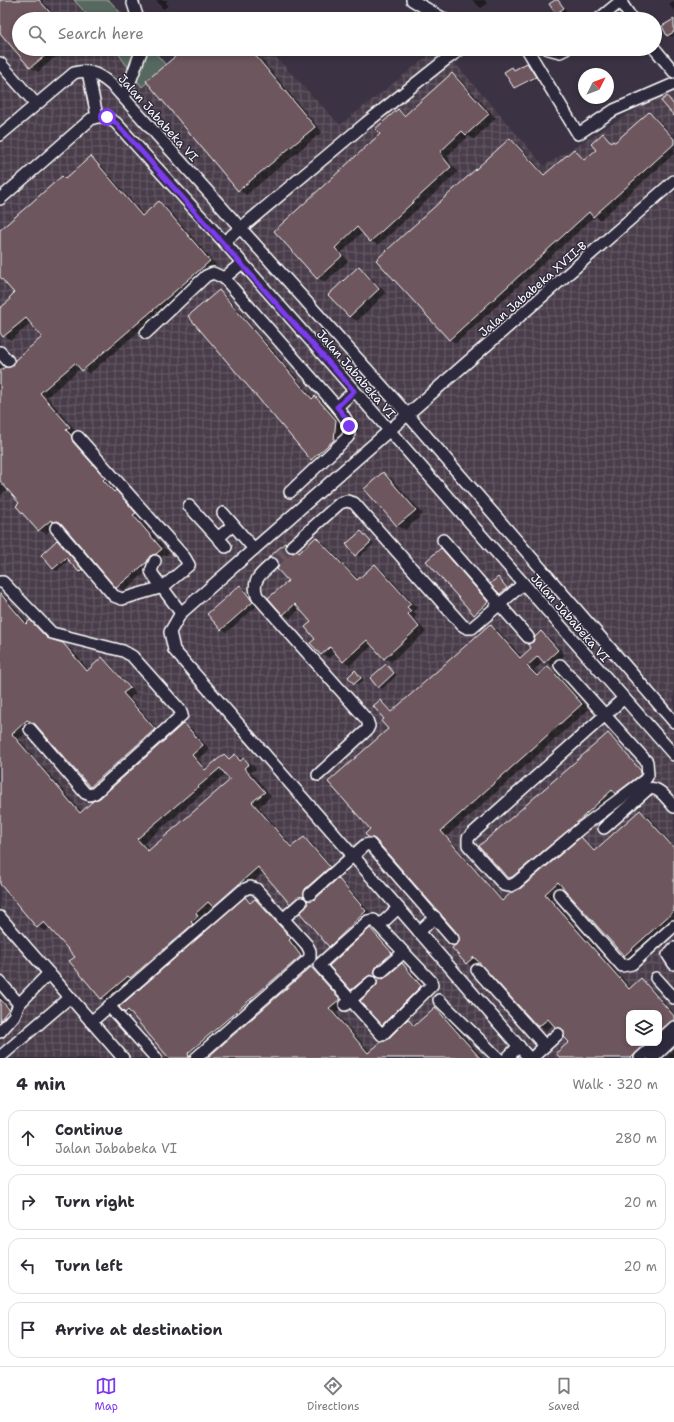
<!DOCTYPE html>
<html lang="en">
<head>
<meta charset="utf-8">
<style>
  :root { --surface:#fff; --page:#f7f7f7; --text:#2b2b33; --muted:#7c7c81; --line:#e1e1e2; --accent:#7c3aed }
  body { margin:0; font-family:"Shantell Sans",sans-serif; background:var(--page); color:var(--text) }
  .controls { position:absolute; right:12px; bottom:12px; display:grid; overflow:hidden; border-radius:8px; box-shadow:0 2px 6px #0003 }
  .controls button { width:36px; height:36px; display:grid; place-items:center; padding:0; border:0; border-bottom:1px solid var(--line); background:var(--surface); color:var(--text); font:20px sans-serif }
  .compass { position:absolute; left:578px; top:68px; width:36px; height:36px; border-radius:50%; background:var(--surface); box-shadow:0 2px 6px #0003; rotate:48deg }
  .stop { position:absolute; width:12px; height:12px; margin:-9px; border:3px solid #7c3aed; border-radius:50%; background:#fff }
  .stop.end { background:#7c3aed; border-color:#fff; box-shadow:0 1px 4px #0008 }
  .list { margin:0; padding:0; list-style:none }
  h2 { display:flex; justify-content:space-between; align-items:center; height:52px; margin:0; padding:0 16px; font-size:17px }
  h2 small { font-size:13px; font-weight:400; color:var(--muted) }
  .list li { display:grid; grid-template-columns:26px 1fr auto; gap:12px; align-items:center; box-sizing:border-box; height:56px; margin:0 8px 8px; padding:0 8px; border:1px solid var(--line); border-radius:12px }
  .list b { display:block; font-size:15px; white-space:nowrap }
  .list p { margin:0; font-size:13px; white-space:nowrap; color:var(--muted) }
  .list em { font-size:13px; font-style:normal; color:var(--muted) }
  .icon { flex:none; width:22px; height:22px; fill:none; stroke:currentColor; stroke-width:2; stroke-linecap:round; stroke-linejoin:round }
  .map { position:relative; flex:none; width:674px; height:1058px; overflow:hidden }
  .search { position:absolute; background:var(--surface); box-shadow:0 2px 6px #0003; left:12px; right:12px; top:12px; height:44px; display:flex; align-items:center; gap:10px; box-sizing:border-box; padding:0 14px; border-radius:22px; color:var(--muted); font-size:15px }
  .sheet { height:308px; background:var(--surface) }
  nav { display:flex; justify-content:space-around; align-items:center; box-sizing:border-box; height:56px; border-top:1px solid var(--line); background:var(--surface); font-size:11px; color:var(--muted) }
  nav a { display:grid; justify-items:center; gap:2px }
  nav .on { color:var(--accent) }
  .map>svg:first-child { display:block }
</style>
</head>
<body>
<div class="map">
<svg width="674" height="1058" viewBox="0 0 674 1058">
  <defs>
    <pattern id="industrial-grid" width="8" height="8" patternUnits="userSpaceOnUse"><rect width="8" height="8" fill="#4a3e4b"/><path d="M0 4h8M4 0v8" fill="none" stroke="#655b66"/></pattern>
  </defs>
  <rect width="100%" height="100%" fill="#3b3343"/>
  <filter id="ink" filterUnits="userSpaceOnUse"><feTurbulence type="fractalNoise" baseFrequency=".025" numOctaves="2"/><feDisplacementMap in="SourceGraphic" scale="8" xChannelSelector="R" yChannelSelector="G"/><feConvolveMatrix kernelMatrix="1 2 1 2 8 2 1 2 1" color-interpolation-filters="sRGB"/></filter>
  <g filter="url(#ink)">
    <path fill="url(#industrial-grid)" fill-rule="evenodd" d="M 0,0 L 74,0 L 91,19 L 19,19 L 19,49 L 115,49 L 142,87 L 184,49 L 268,49 L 340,125 L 437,49 L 443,49 L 544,166 L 664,92 L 674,88 L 674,1058 L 0,1058 ZM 629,1013 L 659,1013 L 659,1043 L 629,1043 Z"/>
    <g fill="#57685f" stroke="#abb4af">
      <polygon points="74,0 109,0 126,19 91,19"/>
      <polygon points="115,49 152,49 166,65 142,87"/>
    </g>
    <g fill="#0007" fill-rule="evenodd">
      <polygon points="0,0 42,0 58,19 19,19 19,49 64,49 38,72 31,68 0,32"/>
      <polygon points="156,0 168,0 166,2 168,6 163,9"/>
      <polygon points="472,0 485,0 487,4 481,8"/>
      <polygon points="556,0 560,2 566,10 560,15 556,13"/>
      <polygon points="674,1 674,11 669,4"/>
      <polygon points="674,26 674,35 672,37 668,35"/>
      <polygon points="186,49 253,49 322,132 246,195 239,190 148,81"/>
      <polygon points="527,64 537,78 517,88 514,87 512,68 516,70"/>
      <polygon points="452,74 459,78 496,118 474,139 469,136 448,155 449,161 458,172 378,245 371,241 363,232 341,253 348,261 325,282 318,278 275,231 381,134 398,110 406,115"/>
      <polygon points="650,113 656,117 674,137 674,154 600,220 595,216 456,343 450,340 377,260 510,139 517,143 546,175 574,150 586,160 598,150 604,135 614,143"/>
      <polygon points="91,158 98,162 144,215 159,202 166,206 216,265 89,374 81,368 47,397 76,431 73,434 112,483 110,484 116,491 123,495 142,517 140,519 169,553 158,559 154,565 124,591 117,587 64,525 58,524 46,534 39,530 20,504 8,489 0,496 0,361 6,369 13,367 43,337 31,323 11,340 0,332 0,310 11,300 15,293 0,276 0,231"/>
      <polygon points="359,268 366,272 386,293 357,321 349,316"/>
      <polygon points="219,291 226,296 314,398 316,397 323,401 343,425 341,444 319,463 312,459"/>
      <polygon points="383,474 391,478 423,514 405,530 398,526 366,489"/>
      <polygon points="361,532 374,544 359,557 356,555"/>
      <polygon points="317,538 323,542 359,580 375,565 382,569 417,608 413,611 417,615 414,618 426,632 391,662 384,658 373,645 350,665 343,661 336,652 329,658 322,654 312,622 300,609 290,618 284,614 289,581 279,561 276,562 270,558 286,543 293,547 293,554 299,553"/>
      <polygon points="58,542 61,544 85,572 83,573 79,571 69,560 57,571 54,569 42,555"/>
      <polygon points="441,549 446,552 493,605 480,617 474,614"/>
      <polygon points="498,578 510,590 504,595 501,593"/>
      <polygon points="240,586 245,589 258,605 227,632 222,629"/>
      <path d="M 0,593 L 5,596 L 28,623 L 30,621 L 37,626 L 52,641 L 70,648 L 89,670 L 102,659 L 109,663 L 136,693 L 130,698 L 162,734 L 98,791 L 91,787 L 36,724 L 19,739 L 82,812 L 100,799 L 184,724 L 192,729 L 210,750 L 198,759 L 207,770 L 224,755 L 231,759 L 235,755 L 251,763 L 256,769 L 251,772 L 271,796 L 259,807 L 293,847 L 304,838 L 311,842 L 336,872 L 312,893 L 311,901 L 315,900 L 338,880 L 345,884 L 373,916 L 336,950 L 329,946 L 308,906 L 308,901 L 304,901 L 298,907 L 290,903 L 264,872 L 221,910 L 215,907 L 202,918 L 204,920 L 109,1002 L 102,998 L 76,957 L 50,927 L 45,931 L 38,927 L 0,877 ZM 225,774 L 231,781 L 150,850 L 144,843 Z"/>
      <polygon points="490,625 497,629 522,657 533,648 534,643 541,633 549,637 565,655 552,666 544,661 534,670 539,676 548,668 556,672 589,709 447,836 504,901 521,889 581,838 588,843 596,851 640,811 648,816 674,846 674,922 631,959 624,955 564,887 552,898 631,988 641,980 648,984 674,1013 674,1028 659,1042 659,1013 629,1013 629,1043 658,1043 641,1058 562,1058 570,1042 565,1032 554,1024 546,1031 538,1027 480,962 474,967 466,963 459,934 379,842 369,836 390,729 380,701 393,712"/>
      <polygon points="386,665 397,675 382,689 379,687"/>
      <polygon points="355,672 364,680 358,685 355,683"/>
      <polygon points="608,734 615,739 647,778 517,882 510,878 480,846"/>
      <polygon points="245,898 252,902 255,900 263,904 298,943 296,945 308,961 195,1058 170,1058 134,1015 125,1012"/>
      <polygon points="371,929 378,934 399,958 383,971 381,978 382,980 402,964 409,969 428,990 390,1028 383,1024 376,979 359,994 352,989 330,966"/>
      <polygon points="311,968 318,973 347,1003 336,1013 370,1052 387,1041 408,1021 416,1025 435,1008 443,1012 483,1058 208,1058"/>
      <polygon points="0,995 16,1014 2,1032 0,1041"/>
      <polygon points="674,1049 674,1058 664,1058"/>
    </g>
    <g fill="#6d565d" stroke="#fff" fill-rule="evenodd">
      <polygon points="0,0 39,0 56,19 19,19 19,49 53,49 30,68 0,33"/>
      <polygon points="555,0 558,0 564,8 556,14 549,4"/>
      <polygon points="674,19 674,32 667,36 662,26"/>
      <polygon points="184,49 250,49 315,127 238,191 146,81"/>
      <polygon points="527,63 536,77 514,88 504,72 512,67 514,70"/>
      <polygon points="452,73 489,114 466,135 462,131 441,151 442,156 451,167 370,242 357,227 335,248 342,256 317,279 274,231 380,134 375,129 398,109 404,116"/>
      <polygon points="667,96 674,105 674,116 661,101"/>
      <polygon points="649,112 674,139 674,144 593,217 589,212 449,340 376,260 510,138 544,175 574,149 584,160 596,150 591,144 603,133 610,141 615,142"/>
      <polygon points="91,156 142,216 159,201 210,261 82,371 75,363 40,393 70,427 66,430 71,435 73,442 105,478 103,480 114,492 116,490 136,513 133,515 162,549 156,554 150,556 147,562 116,588 61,523 58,521 52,522 51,520 38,531 16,506 19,503 0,481 0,371 5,367 12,366 15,360 42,337 26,318 3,337 0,333 0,308 10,300 9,298 14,293 0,277 0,230 62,176 65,179"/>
      <polygon points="359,266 379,289 349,317 328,295"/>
      <polygon points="219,290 312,399 315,396 336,420 334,440 311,460 188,316"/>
      <polygon points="383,472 416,510 397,526 364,489"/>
      <polygon points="361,531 371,542 355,556 346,544"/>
      <polygon points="316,537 357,580 375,564 411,604 407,607 411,611 408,614 419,627 384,659 367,640 343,662 330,647 321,655 310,643 315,639 305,627 311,622 295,604 283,615 268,598 288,581 277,569 279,566 277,560 274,557 268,558 286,542 285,547 287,551 293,553 297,551 299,553"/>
      <polygon points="57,540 82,569 79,572 66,558 53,569 41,555"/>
      <polygon points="441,548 488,602 474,615 426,561"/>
      <polygon points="498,577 507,588 500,594 490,584"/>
      <polygon points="240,585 253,602 221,630 207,614"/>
      <path d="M 0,593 L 26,624 L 30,620 L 47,638 L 63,643 L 87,671 L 102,657 L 130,688 L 123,693 L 155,729 L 90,787 L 35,724 L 27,720 L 12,734 L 80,813 L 93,801 L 100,798 L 184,723 L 203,745 L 192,755 L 205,770 L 224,754 L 229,759 L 235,754 L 240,761 L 244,758 L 249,764 L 244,768 L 265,792 L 252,802 L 291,847 L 304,837 L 330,867 L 305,889 L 304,897 L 297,898 L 290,904 L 258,867 L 213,907 L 208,902 L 196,913 L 198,916 L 191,922 L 193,924 L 130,978 L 128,976 L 101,999 L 69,961 L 75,957 L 44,922 L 37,928 L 0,884 ZM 220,768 L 230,780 L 148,851 L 137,839 Z"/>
      <polygon points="490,624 520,658 531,648 528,644 533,642 535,637 541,631 558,650 544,663 538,656 527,666 537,676 548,666 582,704 441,831 502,901 512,892 521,888 581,837 594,851 640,810 674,848 674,911 624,956 558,882 545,894 629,989 641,978 674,1016 674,1020 659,1031 659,1013 629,1013 629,1043 646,1043 631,1058 560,1058 556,1053 569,1042 564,1037 563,1030 556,1028 548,1019 538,1027 474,957 466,964 452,948 459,942 458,934 375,839 368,837 365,834 370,829 328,782 388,729 381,721 384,719 373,706 380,700 391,712"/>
      <polygon points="386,664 394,673 378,688 370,678"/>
      <polygon points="355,670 361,678 354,684 348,677"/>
      <polygon points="608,733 641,771 640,775 615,794 612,790 572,827 512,877 508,878 479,846"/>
      <polygon points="338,878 366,911 329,947 300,913 307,906 307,900 315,899"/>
      <polygon points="245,897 250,903 255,899 291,938 289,940 301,956 188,1053 189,1058 169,1058 128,1010 125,1013 119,1007"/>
      <polygon points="370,928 392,953 376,967 374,973 376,977 382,979 385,978 402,963 421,986 382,1025 360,1001 377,985 376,977 370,975 367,977 351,990 329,966"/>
      <polygon points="311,967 340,999 329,1008 368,1053 381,1042 387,1040 408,1019 414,1026 435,1007 480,1058 207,1058"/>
      <polygon points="0,999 9,1009 0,1021"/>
    </g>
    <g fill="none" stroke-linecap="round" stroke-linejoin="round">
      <polyline stroke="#4f4756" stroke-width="11" stroke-dasharray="11 5.5" stroke-linecap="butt" points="272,564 292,546"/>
      <g stroke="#fff" stroke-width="14">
        <g id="minor">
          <polyline points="132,0 138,19"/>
          <polyline points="412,0 444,19"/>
          <polyline points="620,1 632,19"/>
          <polyline points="599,19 622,0"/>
          <polyline points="527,49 578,134 614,110 674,84"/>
          <polyline points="548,49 560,52 566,49"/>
          <polyline points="655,49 674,72"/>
          <polyline points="0,63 36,104"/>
          <polyline points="88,72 97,116"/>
          <polyline points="124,98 142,49"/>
          <path d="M 0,135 L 74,73 C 91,68 103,77 115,88 L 408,415 L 674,722"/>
          <path d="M 0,199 L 91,119 C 101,114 108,118 116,123 L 224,242 L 674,755"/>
          <polyline points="224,242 366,123 444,61 461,49"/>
          <polyline points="224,278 242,263"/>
          <path d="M 146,333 L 206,276 L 213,273 L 224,278 L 337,407 C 344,416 352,424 348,437 L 290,492"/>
          <polyline points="0,352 8,361"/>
          <polyline points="337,407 354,391"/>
          <polyline points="189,506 218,538 233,525"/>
          <polyline points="223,513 254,549"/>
          <polyline points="56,528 114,596 122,599 163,587 189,565 185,558 78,437"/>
          <polyline points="218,538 226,547"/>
          <polyline points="443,540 528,637"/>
          <polyline points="292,546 340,503 347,501 354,503 462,625 467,628 472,628 523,584"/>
          <polyline points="155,561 151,571 153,575 181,613"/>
          <path d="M 272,564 C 261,574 251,580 257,596 L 367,720 L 369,726 L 367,730 L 318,775"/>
          <polyline points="0,582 3,582 52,633 123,651 132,656 180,710 182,715 95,793 90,795 85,793 30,729"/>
          <polyline points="560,665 647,762 648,775 645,780 581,828 516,883 510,886 504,885 468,845 468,838 473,833 604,716 624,698"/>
          <path d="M 604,828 L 648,789 C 659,786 667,799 674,807"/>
          <polyline points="310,894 365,845 370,844 453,939"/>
          <polyline points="559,894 622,966 632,964 674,926"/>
          <polyline points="0,917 123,1058"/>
          <polyline points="283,919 301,903"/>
          <polyline points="379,926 431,981 432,985 382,1035 319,965 368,921 374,920 379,926 398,908"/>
          <polyline points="419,932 435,917"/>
          <polyline points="674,948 668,955 674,964"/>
          <polyline points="477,970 545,1046"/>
          <polyline points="381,972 403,953"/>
          <polyline points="656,978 674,998"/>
          <polyline points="0,982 19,1004"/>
          <polyline points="439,1000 498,1058"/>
          <polyline points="345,1005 371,982"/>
          <polyline points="109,1006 156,1058"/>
          <polyline points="91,1022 243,890 250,887 256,889 307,945 310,951 310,958 196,1058"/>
          <polyline points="0,1032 14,1016 19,1004 49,973"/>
          <polyline points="659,1041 674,1027"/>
          <polyline points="0,1057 70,997"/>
          <polyline points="507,1058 519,1046"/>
          <polyline points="529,1058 174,650 170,632 181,613 674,181"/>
          <polyline points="532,1058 558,1034"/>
          <polyline points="640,1058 657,1043"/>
          <polyline points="653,1058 674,1038"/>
        </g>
      </g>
      <use href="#minor" stroke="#2f2a3d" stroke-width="11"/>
    </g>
  </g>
  <g fill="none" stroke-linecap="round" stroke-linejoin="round" filter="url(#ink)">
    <polyline stroke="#7c3aed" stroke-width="5" points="107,117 116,123 126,134 354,391 337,407 347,419 349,426"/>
  </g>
  <g text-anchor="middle" stroke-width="3" stroke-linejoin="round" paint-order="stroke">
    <g font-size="12" fill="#fff" stroke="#2f2a3d">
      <text transform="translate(158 118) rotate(48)" y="4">Jalan Jababeka VI</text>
      <text transform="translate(533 289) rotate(-41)" y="4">Jalan Jababeka XVII-B</text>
      <text transform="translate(356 374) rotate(49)" y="4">Jalan Jababeka VI</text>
      <text transform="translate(570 618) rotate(49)" y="4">Jalan Jababeka VI</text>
    </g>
  </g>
</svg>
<div class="controls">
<button><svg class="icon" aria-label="layers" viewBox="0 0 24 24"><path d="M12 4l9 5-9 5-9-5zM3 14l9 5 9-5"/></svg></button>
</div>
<svg class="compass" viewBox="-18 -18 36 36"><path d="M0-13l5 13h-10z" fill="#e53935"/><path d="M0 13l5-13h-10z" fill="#7c7c81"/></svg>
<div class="stop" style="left:107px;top:117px"></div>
<div class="stop end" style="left:349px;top:426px"></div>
<div class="search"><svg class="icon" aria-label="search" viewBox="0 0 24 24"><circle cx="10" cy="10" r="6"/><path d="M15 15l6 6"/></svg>Search here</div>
</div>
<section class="sheet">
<h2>4 min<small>Walk · 320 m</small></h2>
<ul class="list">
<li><svg class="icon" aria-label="ahead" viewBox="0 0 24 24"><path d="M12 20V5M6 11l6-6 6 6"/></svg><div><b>Continue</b><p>Jalan Jababeka VI</p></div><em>280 m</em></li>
<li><svg class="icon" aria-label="right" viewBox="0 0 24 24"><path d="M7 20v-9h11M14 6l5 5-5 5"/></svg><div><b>Turn right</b></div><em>20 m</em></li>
<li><svg class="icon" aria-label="left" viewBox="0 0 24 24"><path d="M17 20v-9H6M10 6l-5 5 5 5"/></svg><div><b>Turn left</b></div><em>20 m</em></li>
<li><svg class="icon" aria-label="arrive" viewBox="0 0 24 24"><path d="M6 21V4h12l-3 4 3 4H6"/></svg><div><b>Arrive at destination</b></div></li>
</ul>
</section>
<nav>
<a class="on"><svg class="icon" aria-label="map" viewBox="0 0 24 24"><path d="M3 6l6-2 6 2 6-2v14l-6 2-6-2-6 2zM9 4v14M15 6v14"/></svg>Map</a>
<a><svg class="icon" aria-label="directions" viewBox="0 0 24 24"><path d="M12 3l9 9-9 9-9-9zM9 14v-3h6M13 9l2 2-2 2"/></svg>Directions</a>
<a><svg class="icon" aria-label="saved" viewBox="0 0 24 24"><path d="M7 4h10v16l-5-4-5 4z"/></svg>Saved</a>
</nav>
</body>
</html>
